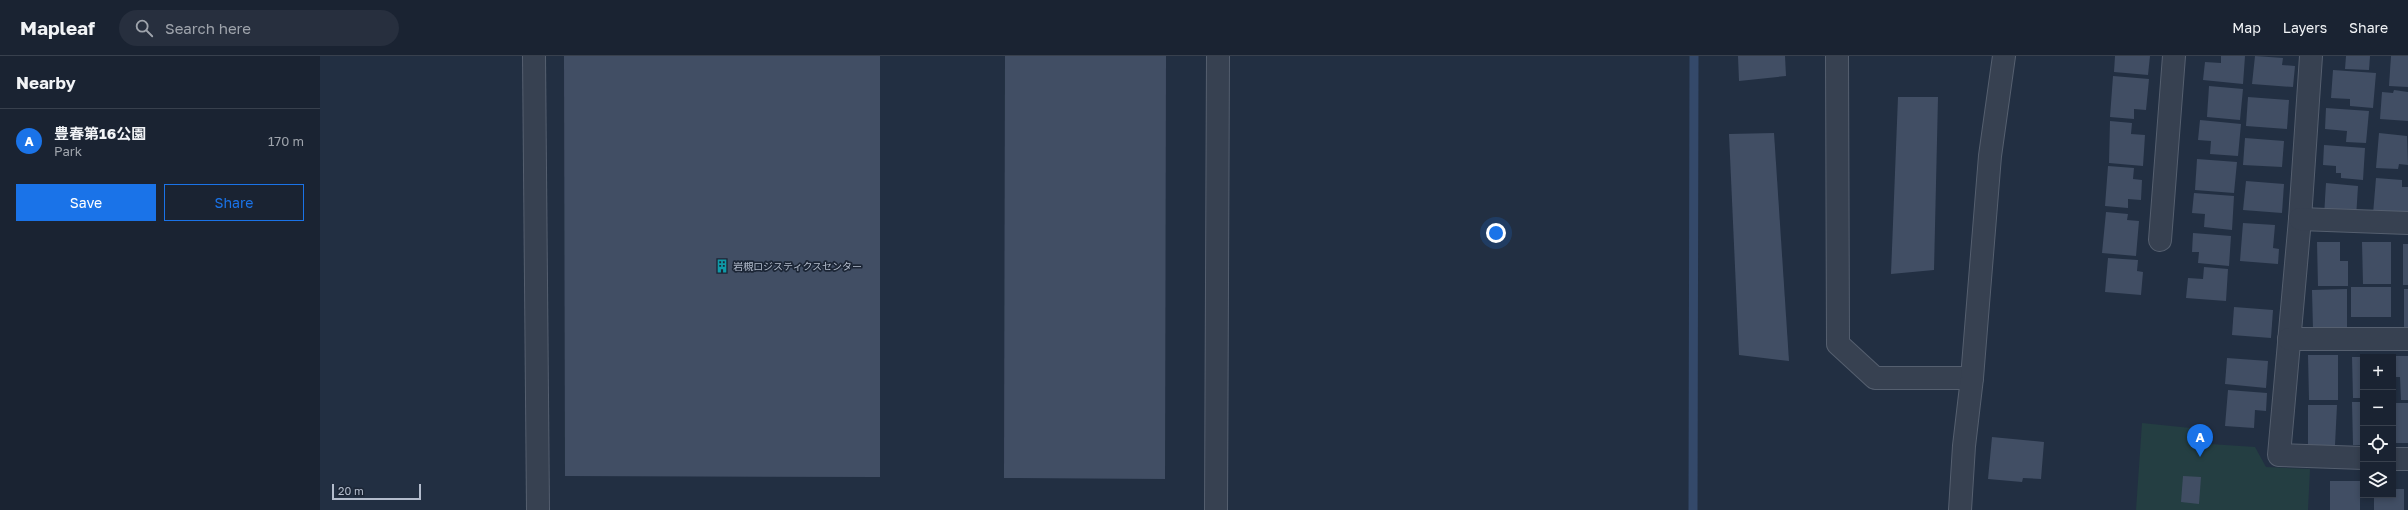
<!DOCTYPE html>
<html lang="en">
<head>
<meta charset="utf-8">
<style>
  :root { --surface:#1a2332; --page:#272f3e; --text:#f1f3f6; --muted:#9fa4ac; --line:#38404d; --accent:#1a73e8 }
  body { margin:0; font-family:"Golos Text","Noto Sans JP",sans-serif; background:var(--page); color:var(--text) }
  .controls { position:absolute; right:12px; bottom:12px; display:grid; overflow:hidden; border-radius:0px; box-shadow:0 2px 6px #0003 }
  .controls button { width:36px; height:36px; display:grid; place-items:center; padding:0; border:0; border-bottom:1px solid var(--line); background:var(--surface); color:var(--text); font:20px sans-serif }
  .scale { position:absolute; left:12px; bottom:10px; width:89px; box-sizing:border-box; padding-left:4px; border:2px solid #b3bccc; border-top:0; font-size:11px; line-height:14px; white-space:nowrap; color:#b3bccc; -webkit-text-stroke:3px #1c2636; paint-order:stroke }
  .you { position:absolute; left:1176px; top:177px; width:14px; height:14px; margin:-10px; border:3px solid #fff; border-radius:50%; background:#1a73e8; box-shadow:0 0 0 6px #1a73e833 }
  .badge { display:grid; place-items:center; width:26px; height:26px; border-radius:50%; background:var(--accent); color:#fff; font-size:13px; font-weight:700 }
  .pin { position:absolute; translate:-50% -33px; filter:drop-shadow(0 1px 2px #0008) }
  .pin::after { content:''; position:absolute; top:21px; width:14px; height:12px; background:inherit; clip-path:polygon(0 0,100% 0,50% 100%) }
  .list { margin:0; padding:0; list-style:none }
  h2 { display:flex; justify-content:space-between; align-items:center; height:52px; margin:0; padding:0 16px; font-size:17px }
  h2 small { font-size:13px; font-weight:400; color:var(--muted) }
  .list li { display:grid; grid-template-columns:26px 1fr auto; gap:12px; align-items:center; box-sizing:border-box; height:64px; padding:0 16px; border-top:1px solid var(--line) }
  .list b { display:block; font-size:15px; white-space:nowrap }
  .list p { margin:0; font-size:13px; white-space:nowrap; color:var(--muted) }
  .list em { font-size:13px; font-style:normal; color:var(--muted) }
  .actions { display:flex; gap:8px; padding:12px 16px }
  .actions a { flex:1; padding:9px 0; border:1px solid var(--accent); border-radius:0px; text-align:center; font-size:14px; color:var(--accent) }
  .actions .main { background:var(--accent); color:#fff }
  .icon { flex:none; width:22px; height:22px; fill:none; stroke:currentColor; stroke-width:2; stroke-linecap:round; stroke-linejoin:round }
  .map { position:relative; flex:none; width:2088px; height:454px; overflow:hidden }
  header { display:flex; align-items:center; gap:24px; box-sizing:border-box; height:56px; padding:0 20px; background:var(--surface); border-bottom:1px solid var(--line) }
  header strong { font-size:19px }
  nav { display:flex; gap:22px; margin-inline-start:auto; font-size:14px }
  .search { width:280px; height:36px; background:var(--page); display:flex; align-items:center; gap:10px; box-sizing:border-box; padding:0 14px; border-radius:22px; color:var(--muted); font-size:15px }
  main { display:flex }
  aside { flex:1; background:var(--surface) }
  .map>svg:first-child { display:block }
</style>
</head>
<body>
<header>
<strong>Mapleaf</strong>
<div class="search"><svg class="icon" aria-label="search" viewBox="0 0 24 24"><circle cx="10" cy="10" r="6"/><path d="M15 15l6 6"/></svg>Search here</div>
<nav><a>Map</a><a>Layers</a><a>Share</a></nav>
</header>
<main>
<aside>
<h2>Nearby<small></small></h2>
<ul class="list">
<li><span class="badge">A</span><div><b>豊春第16公園</b><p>Park</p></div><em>170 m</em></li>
</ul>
<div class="actions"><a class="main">Save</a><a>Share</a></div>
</aside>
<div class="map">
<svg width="2088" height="454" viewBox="0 0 2088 454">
  <rect width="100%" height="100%" fill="#222f42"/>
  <polygon fill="#243e42" points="1822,367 1890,374 1890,388 1935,391 1946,411 1990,413 1988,454 1816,454"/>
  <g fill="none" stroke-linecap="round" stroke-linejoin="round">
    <polyline stroke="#34496a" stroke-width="9" points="1373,454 1374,0"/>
  </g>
  <g fill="#414e64">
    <polygon points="244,0 560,0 560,421 245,420"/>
    <polygon points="685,0 846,0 845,423 684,422"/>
    <polygon points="1418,0 1465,0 1466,20 1419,25"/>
    <polygon points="1795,0 1830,0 1828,19 1794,16"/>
    <polygon points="1901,0 1925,0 1923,28 1883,24 1885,6 1901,7"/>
    <polygon points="1935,0 1963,2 1962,9 1975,10 1973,31 1932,28"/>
    <polygon points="2026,0 2050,0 2049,14 2025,13"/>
    <polygon points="2071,0 2088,0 2088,31 2069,30"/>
    <polygon points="2013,14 2056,17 2053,52 2030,50 2030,43 2011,42"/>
    <polygon points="1793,20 1829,23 1826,54 1814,53 1814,63 1790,61"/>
    <polygon points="1889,30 1923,33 1920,64 1887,61"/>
    <polygon points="2074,34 2088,36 2088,65 2060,63 2062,36 2073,37"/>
    <polygon points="1578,41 1618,41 1614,214 1571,218"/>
    <polygon points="1928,41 1969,44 1967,73 1926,70"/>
    <polygon points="2006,52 2049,55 2046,87 2026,86 2027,75 2005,73"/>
    <polygon points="1880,64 1921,68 1918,100 1890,98 1891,85 1878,84"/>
    <polygon points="1790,65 1812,67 1811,78 1825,79 1823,110 1789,107"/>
    <polygon points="1454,77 1469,305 1419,299 1409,78"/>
    <polygon points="2059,77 2087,80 2088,109 2079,108 2078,113 2056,112"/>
    <polygon points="1925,82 1964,85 1962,111 1923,109"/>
    <polygon points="2004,89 2045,92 2043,124 2021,122 2021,117 2016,117 2016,110 2003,109"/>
    <polygon points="1877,103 1917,106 1914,137 1875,134"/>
    <polygon points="1788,110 1814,112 1813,123 1822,124 1821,144 1808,143 1808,152 1785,150"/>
    <polygon points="2056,122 2082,124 2082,131 2088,131 2088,155 2080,155 2080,160 2053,158"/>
    <polygon points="1926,125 1964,128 1962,157 1923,154"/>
    <polygon points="2006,127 2038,130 2036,162 2004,160"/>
    <polygon points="1874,137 1914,140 1912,174 1884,171 1885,158 1872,157"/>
    <polygon points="1786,156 1808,158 1807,164 1819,165 1816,200 1782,197"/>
    <polygon points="1923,167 1955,169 1953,192 1959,193 1958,208 1920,205"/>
    <polygon points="1873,177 1911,180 1909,210 1878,207 1879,196 1872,196"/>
    <polygon points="1997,186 2020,186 2020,205 2028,205 2028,230 1998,230"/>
    <polygon points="2042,186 2071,186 2071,228 2043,228"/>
    <rect x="2083" y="188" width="5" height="41"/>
    <polygon points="1788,202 1818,204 1817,215 1823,216 1821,239 1785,236"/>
    <polygon points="1884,211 1908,213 1906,245 1866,242 1868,222 1883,223"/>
    <rect x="2031" y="231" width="40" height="30"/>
    <polygon points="2027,233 2027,274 1993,274 1992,234"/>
    <rect x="2084" y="233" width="4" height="38"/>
    <polygon points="1914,251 1953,254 1951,282 1912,279"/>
    <polygon points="1988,299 2018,299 2018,344 1989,344"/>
    <polygon points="2088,300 2088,344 2081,344 2080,321 2073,321 2073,300"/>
    <polygon points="2032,301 2043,301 2043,342 2033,342"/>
    <polygon points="1907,302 1948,305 1946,332 1905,328"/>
    <polygon points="1908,334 1947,337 1946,355 1935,354 1934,372 1905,370"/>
    <polygon points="2032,346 2043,346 2043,389 2033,389"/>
    <rect x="2076" y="347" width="12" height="40"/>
    <polygon points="1988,349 2017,349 2015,389 1988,389"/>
    <polygon points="1672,381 1724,386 1721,423 1703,422 1702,426 1668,423"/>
    <polygon points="1863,420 1881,421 1879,448 1861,446"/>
    <rect x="2010" y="425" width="30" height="29"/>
    <polygon points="2073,425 2075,425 2075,433 2084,433 2084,454 2054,454 2054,439 2073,439"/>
  </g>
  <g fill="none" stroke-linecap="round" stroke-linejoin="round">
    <g stroke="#555f6f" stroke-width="24">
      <g id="minor">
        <polyline points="214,0 218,454"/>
        <polyline points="1517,0 1518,288 1555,322 1652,322"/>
        <polyline points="1991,0 1980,163 1959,399 2043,402"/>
        <polyline points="1980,163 2088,167"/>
        <polyline points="1840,184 1854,0"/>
        <polyline points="1969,283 2088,283"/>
        <polyline points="2073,403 2088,403"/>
        <polyline points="896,454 898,0"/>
        <polyline points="1640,454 1644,390 1652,322 1670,100 1684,0"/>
      </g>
    </g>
    <use href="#minor" stroke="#374151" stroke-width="22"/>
  </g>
  <defs>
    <g id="building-bare" transform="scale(1.08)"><path d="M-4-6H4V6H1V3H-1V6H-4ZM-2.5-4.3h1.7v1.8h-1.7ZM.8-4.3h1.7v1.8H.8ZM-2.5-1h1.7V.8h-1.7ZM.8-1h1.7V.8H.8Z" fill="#0f9aa8" stroke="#1c2636" stroke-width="2.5" paint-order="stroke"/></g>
  </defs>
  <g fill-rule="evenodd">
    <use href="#building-bare" x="402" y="210"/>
  </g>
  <g text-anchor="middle" stroke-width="3.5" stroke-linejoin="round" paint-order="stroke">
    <g font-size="10" fill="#b3bccc" stroke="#1c2636" text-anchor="start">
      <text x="413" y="214">岩槻ロジスティクスセンター</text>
    </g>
  </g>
</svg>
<div class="controls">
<button>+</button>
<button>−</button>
<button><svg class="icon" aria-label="locate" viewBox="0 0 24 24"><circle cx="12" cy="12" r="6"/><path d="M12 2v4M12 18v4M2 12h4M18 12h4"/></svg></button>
<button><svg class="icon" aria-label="layers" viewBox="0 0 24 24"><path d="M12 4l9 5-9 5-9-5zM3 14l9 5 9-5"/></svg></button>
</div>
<div class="scale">20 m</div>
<div class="you"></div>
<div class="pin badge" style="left:1880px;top:401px">A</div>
</div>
</main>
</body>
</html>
